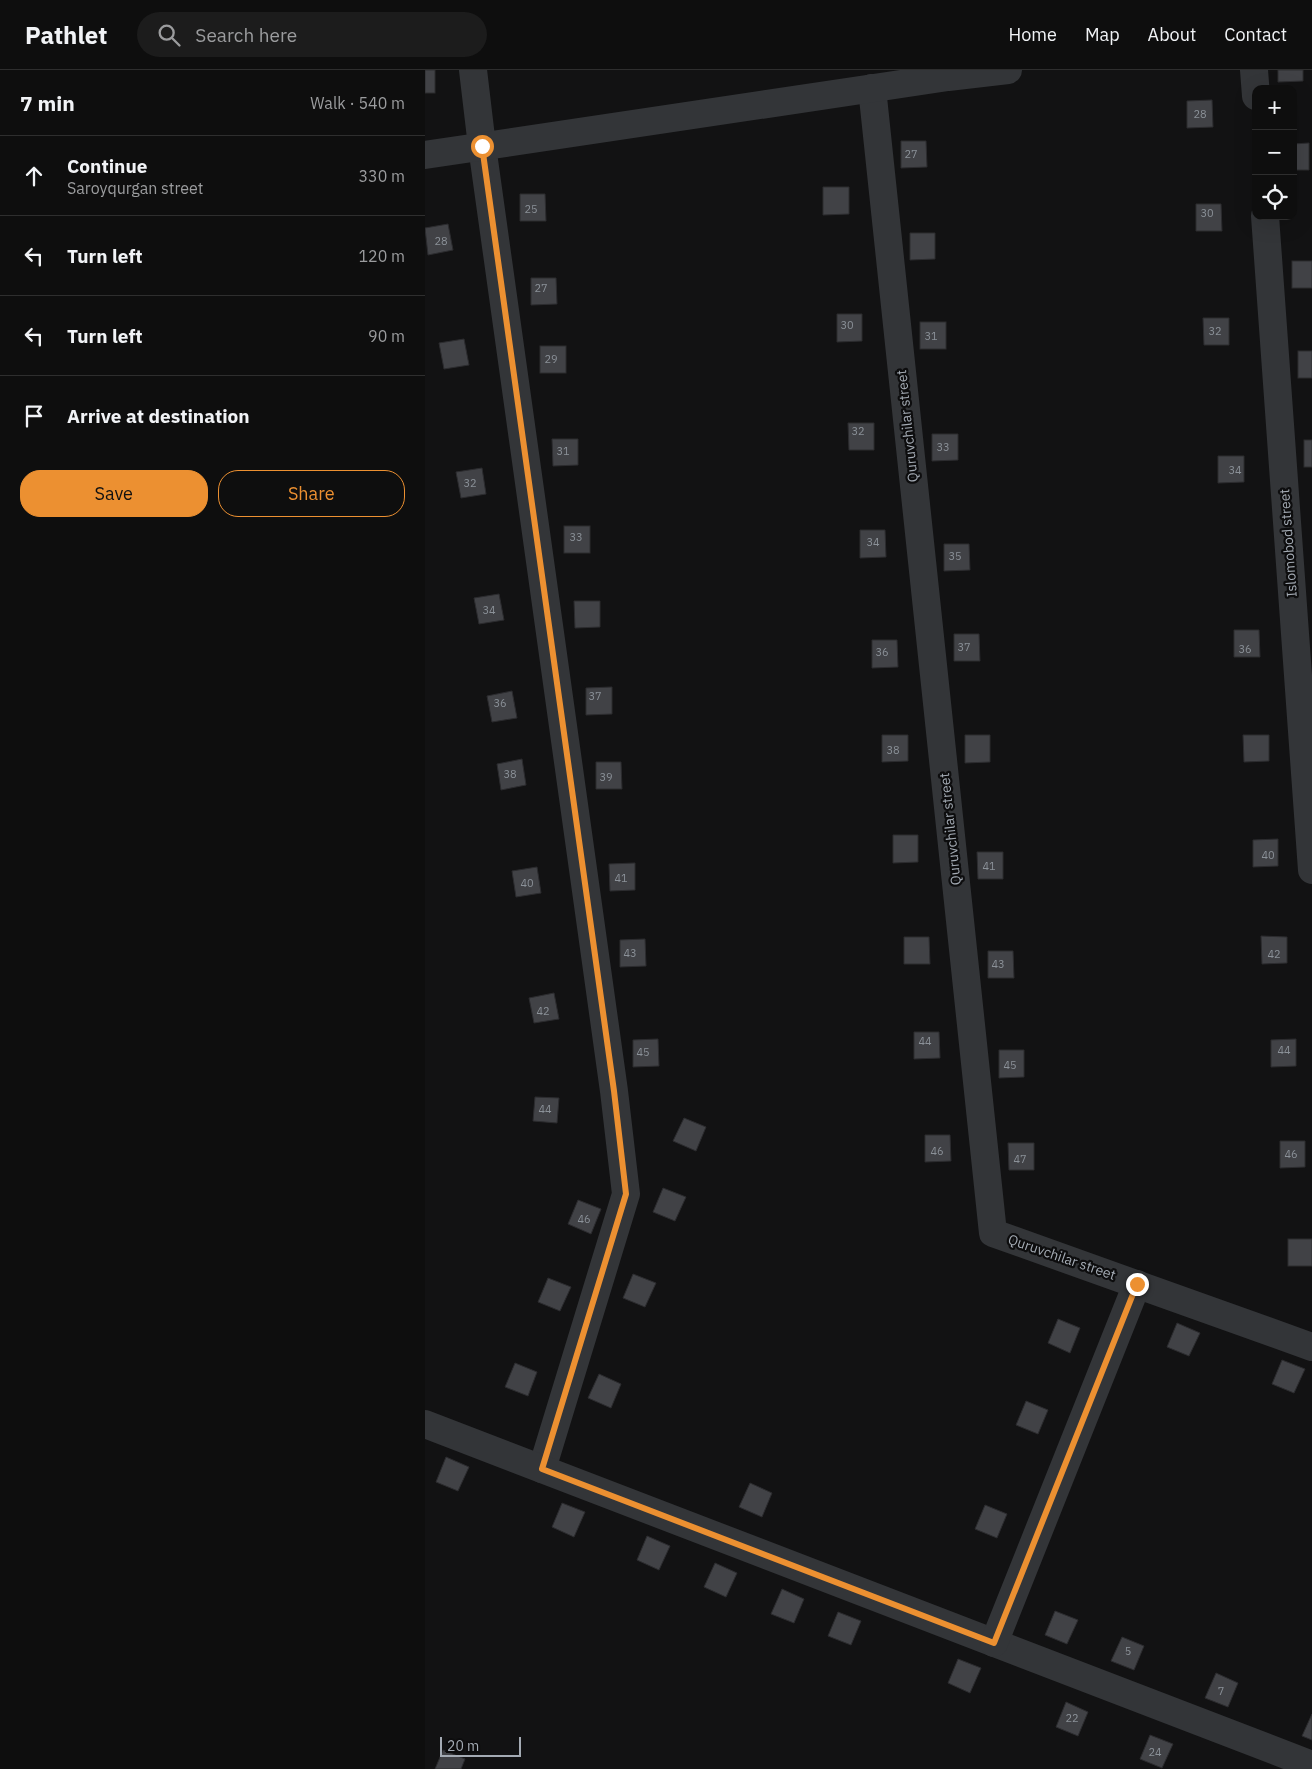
<!DOCTYPE html>
<html lang="en">
<head>
<meta charset="utf-8">
<style>
  :root { --surface:#0e0e0e; --page:#1c1c1c; --text:#f1f3f6; --muted:#9b9c9e; --line:#2e2e2e; --accent:#ec9031 }
  body { margin:0; font-family:"IBM Plex Sans",sans-serif; background:var(--page); color:var(--text) }
  .controls { position:absolute; right:15px; top:15px; display:grid; overflow:hidden; border-radius:10px; box-shadow:0 5px 20px #0002 }
  .controls button { width:45px; height:45px; display:grid; place-items:center; padding:0; border:0; border-bottom:1px solid var(--line); background:var(--surface); color:var(--text); font:25px sans-serif }
  .scale { position:absolute; left:15px; bottom:12px; width:81px; box-sizing:border-box; padding-left:5px; border:2px solid #a4abb4; border-top:0; font-size:14px; line-height:18px; white-space:nowrap; color:#a4abb4; -webkit-text-stroke:4px #0d0d0e; paint-order:stroke }
  .stop { position:absolute; width:15px; height:15px; margin:-11px; border:4px solid #ec9031; border-radius:50%; background:#fff }
  .stop.end { background:#ec9031; border-color:#fff; box-shadow:0 1px 5px #0008 }
  .list { margin:0; padding:0; list-style:none }
  h2 { display:flex; justify-content:space-between; align-items:center; height:65px; margin:0; padding:0 20px; font-size:21px }
  h2 small { font-size:16px; font-weight:400; color:var(--muted) }
  .list li { display:grid; grid-template-columns:32px 1fr auto; gap:15px; align-items:center; box-sizing:border-box; height:80px; padding:0 20px; border-top:1px solid var(--line) }
  .list b { display:block; font-size:19px; white-space:nowrap }
  .list p { margin:0; font-size:16px; white-space:nowrap; color:var(--muted) }
  .list em { font-size:16px; font-style:normal; color:var(--muted) }
  .actions { display:flex; gap:10px; padding:15px 20px }
  .actions a { flex:1; padding:11px 0; border:1px solid var(--accent); border-radius:20px; text-align:center; font-size:18px; color:var(--accent) }
  .actions .main { background:var(--accent); color:#111 }
  .icon { flex:none; width:28px; height:28px; fill:none; stroke:currentColor; stroke-width:2; stroke-linecap:round; stroke-linejoin:round }
  .map { position:relative; flex:none; width:887px; height:1699px; overflow:hidden }
  header { display:flex; align-items:center; gap:30px; box-sizing:border-box; height:70px; padding:0 25px; background:var(--surface); border-bottom:1px solid var(--line) }
  header strong { font-size:24px }
  nav { display:flex; gap:28px; margin-inline-start:auto; font-size:18px }
  .search { width:350px; height:45px; background:var(--page); display:flex; align-items:center; gap:12px; box-sizing:border-box; padding:0 18px; border-radius:28px; color:var(--muted); font-size:19px }
  main { display:flex }
  aside { flex:1; background:var(--surface) }
  .map>svg:first-child { display:block }
</style>
</head>
<body>
<header>
<strong>Pathlet</strong>
<div class="search"><svg class="icon" aria-label="search" viewBox="0 0 24 24"><circle cx="10" cy="10" r="6"/><path d="M15 15l6 6"/></svg>Search here</div>
<nav><a>Home</a><a>Map</a><a>About</a><a>Contact</a></nav>
</header>
<main>
<aside>
<h2>7 min<small>Walk · 540 m</small></h2>
<ul class="list">
<li><svg class="icon" aria-label="ahead" viewBox="0 0 24 24"><path d="M12 20V5M6 11l6-6 6 6"/></svg><div><b>Continue</b><p>Saroyqurgan street</p></div><em>330 m</em></li>
<li><svg class="icon" aria-label="left" viewBox="0 0 24 24"><path d="M17 20v-9H6M10 6l-5 5 5 5"/></svg><div><b>Turn left</b></div><em>120 m</em></li>
<li><svg class="icon" aria-label="left" viewBox="0 0 24 24"><path d="M17 20v-9H6M10 6l-5 5 5 5"/></svg><div><b>Turn left</b></div><em>90 m</em></li>
<li><svg class="icon" aria-label="arrive" viewBox="0 0 24 24"><path d="M6 21V4h12l-3 4 3 4H6"/></svg><div><b>Arrive at destination</b></div></li>
</ul>
<div class="actions"><a class="main">Save</a><a>Share</a></div>
</aside>
<div class="map">
<svg width="887" height="1699" viewBox="0 0 887 1699">
  <rect width="100%" height="100%" fill="#121213"/>
  <g fill="#414246" stroke="#2c2c2f">
    <rect x="0" y="0" width="10" height="23"/>
    <polygon points="853,0 878,0 878,11 853,12"/>
    <polygon points="787,30 788,57 762,58 762,31"/>
    <polygon points="476,71 501,71 502,97 476,98"/>
    <polygon points="884,73 884,100 868,100 868,74"/>
    <polygon points="398,117 424,117 424,144 398,145"/>
    <polygon points="95,124 120,124 121,151 95,151"/>
    <polygon points="771,134 796,134 797,161 771,161"/>
    <polygon points="23,154 28,180 3,185 0,158"/>
    <polygon points="485,163 510,163 510,189 485,190"/>
    <rect x="867" y="191" width="20" height="27"/>
    <polygon points="106,208 131,208 132,234 106,235"/>
    <polygon points="412,244 437,244 437,271 412,272"/>
    <polygon points="778,248 804,248 804,275 779,275"/>
    <rect x="495" y="252" width="26" height="27"/>
    <polygon points="39,269 44,295 19,299 14,273"/>
    <rect x="115" y="276" width="26" height="27"/>
    <rect x="873" y="281" width="14" height="27"/>
    <polygon points="423,353 449,353 449,380 424,380"/>
    <polygon points="507,364 533,364 533,390 507,391"/>
    <polygon points="127,369 153,369 153,395 128,396"/>
    <rect x="879" y="370" width="8" height="27"/>
    <polygon points="793,386 819,386 819,412 793,413"/>
    <polygon points="57,398 61,424 36,428 31,402"/>
    <rect x="139" y="456" width="26" height="27"/>
    <polygon points="435,460 460,460 461,487 435,488"/>
    <polygon points="519,474 544,474 545,500 519,501"/>
    <polygon points="74,524 79,550 54,554 49,528"/>
    <polygon points="149,531 175,531 175,557 150,558"/>
    <polygon points="809,560 834,560 835,587 809,587"/>
    <polygon points="529,564 554,564 555,591 529,591"/>
    <polygon points="447,570 472,570 473,597 447,598"/>
    <polygon points="187,617 187,644 161,645 161,618"/>
    <polygon points="87,621 92,648 67,652 62,626"/>
    <polygon points="457,665 483,665 483,691 457,692"/>
    <polygon points="540,665 565,665 565,692 540,693"/>
    <polygon points="818,665 844,665 844,691 819,692"/>
    <polygon points="97,689 101,715 76,720 72,694"/>
    <polygon points="171,692 196,692 197,719 171,719"/>
    <polygon points="468,765 493,765 493,792 468,793"/>
    <polygon points="853,769 853,796 828,797 828,770"/>
    <polygon points="552,782 578,782 578,809 553,809"/>
    <polygon points="210,793 210,820 185,821 184,794"/>
    <polygon points="112,797 116,823 91,827 87,801"/>
    <polygon points="836,866 862,867 862,893 837,894"/>
    <polygon points="479,867 504,867 505,894 479,894"/>
    <polygon points="220,869 221,896 195,897 195,870"/>
    <polygon points="563,881 588,881 589,908 563,908"/>
    <polygon points="129,923 134,949 109,953 104,928"/>
    <polygon points="489,962 514,962 515,988 489,989"/>
    <polygon points="233,969 234,996 208,997 208,970"/>
    <polygon points="871,969 871,996 846,997 846,970"/>
    <polygon points="574,980 599,980 599,1007 574,1008"/>
    <polygon points="110,1027 134,1028 132,1053 108,1051"/>
    <polygon points="259,1048 281,1057 271,1081 248,1071"/>
    <polygon points="500,1065 525,1065 526,1091 500,1092"/>
    <polygon points="855,1071 880,1071 880,1097 855,1098"/>
    <polygon points="583,1073 609,1073 609,1100 584,1100"/>
    <polygon points="238,1118 261,1127 250,1151 228,1142"/>
    <polygon points="153,1130 176,1139 166,1164 143,1154"/>
    <rect x="863" y="1169" width="24" height="27"/>
    <polygon points="208,1204 231,1213 220,1237 198,1228"/>
    <polygon points="123,1208 146,1217 135,1241 113,1232"/>
    <polygon points="633,1249 655,1258 645,1283 623,1273"/>
    <polygon points="752,1253 775,1263 764,1286 742,1277"/>
    <polygon points="857,1290 880,1299 869,1323 847,1314"/>
    <polygon points="90,1293 112,1302 103,1326 80,1317"/>
    <polygon points="174,1304 196,1314 186,1338 163,1328"/>
    <polygon points="601,1331 623,1340 613,1364 591,1355"/>
    <polygon points="21,1387 44,1397 33,1421 11,1412"/>
    <polygon points="325,1413 347,1423 337,1447 314,1437"/>
    <polygon points="137,1433 160,1442 149,1467 127,1457"/>
    <polygon points="560,1435 582,1444 572,1468 550,1459"/>
    <polygon points="222,1466 245,1476 234,1500 212,1490"/>
    <polygon points="290,1493 312,1503 301,1527 279,1517"/>
    <polygon points="357,1519 379,1529 369,1553 346,1544"/>
    <polygon points="630,1541 653,1550 642,1574 620,1565"/>
    <polygon points="413,1542 436,1551 426,1575 403,1566"/>
    <polygon points="697,1567 719,1576 709,1600 686,1591"/>
    <polygon points="533,1589 556,1598 545,1623 523,1613"/>
    <polygon points="791,1603 813,1613 803,1637 780,1628"/>
    <polygon points="641,1632 663,1642 653,1666 631,1657"/>
    <polygon points="887,1644 887,1670 877,1666"/>
    <polygon points="725,1665 748,1674 737,1698 715,1689"/>
    <polygon points="18,1680 40,1689 36,1699 10,1699"/>
  </g>
  <g fill="none" stroke-linecap="round" stroke-linejoin="round">
    <g stroke="#333538" stroke-width="28">
      <polyline points="48,0 57,76 189,1021 201,1124 117,1399"/>
      <polyline points="829,0 831,26"/>
      <polyline points="447,18 568,1163 887,1277"/>
      <polyline points="0,85 523,7 583,0"/>
      <polyline points="840,146 887,800"/>
      <polyline points="0,1354 887,1695"/>
      <polyline points="569,1573 712,1214"/>
    </g>
  </g>
  <g fill="none" stroke-linecap="round" stroke-linejoin="round">
    <polyline stroke="#ec9031" stroke-width="6" points="57,76 189,1021 201,1124 117,1399 569,1573 712,1214"/>
  </g>
  <g text-anchor="middle" stroke-width="4.5" stroke-linejoin="round" paint-order="stroke">
    <g font-size="11" fill="#8b9198">
      <text x="775" y="48">28</text>
      <text x="486" y="88">27</text>
      <text x="106" y="143">25</text>
      <text x="782" y="147">30</text>
      <text x="16" y="175">28</text>
      <text x="116" y="222">27</text>
      <text x="422" y="259">30</text>
      <text x="790" y="265">32</text>
      <text x="506" y="270">31</text>
      <text x="126" y="293">29</text>
      <text x="433" y="365">32</text>
      <text x="518" y="381">33</text>
      <text x="138" y="385">31</text>
      <text x="810" y="404">34</text>
      <text x="45" y="417">32</text>
      <text x="151" y="471">33</text>
      <text x="448" y="476">34</text>
      <text x="530" y="490">35</text>
      <text x="64" y="544">34</text>
      <text x="539" y="581">37</text>
      <text x="820" y="583">36</text>
      <text x="457" y="586">36</text>
      <text x="170" y="630">37</text>
      <text x="75" y="637">36</text>
      <text x="468" y="684">38</text>
      <text x="85" y="708">38</text>
      <text x="181" y="711">39</text>
      <text x="843" y="789">40</text>
      <text x="564" y="800">41</text>
      <text x="196" y="812">41</text>
      <text x="102" y="817">40</text>
      <text x="205" y="887">43</text>
      <text x="849" y="888">42</text>
      <text x="573" y="898">43</text>
      <text x="118" y="945">42</text>
      <text x="500" y="975">44</text>
      <text x="859" y="984">44</text>
      <text x="218" y="986">45</text>
      <text x="585" y="999">45</text>
      <text x="120" y="1043">44</text>
      <text x="512" y="1085">46</text>
      <text x="866" y="1088">46</text>
      <text x="595" y="1093">47</text>
      <text x="159" y="1153">46</text>
      <text x="703" y="1585">5</text>
      <text x="796" y="1625">7</text>
      <text x="647" y="1652">22</text>
      <text x="730" y="1686">24</text>
    </g>
    <g font-size="14" fill="#a4abb4" stroke="#0d0d0e">
      <text transform="translate(482 356) rotate(-96)" y="5">Quruvchilar street</text>
      <text transform="translate(863 473) rotate(-94)" y="5">Islomobod street</text>
      <text transform="translate(525 759) rotate(-96)" y="5">Quruvchilar street</text>
      <text transform="translate(637 1187) rotate(19)" y="5">Quruvchilar street</text>
    </g>
  </g>
</svg>
<div class="controls">
<button>+</button>
<button>−</button>
<button><svg class="icon" aria-label="locate" viewBox="0 0 24 24"><circle cx="12" cy="12" r="6"/><path d="M12 2v4M12 18v4M2 12h4M18 12h4"/></svg></button>
</div>
<div class="scale">20 m</div>
<div class="stop" style="left:57px;top:76px"></div>
<div class="stop end" style="left:712px;top:1214px"></div>
</div>
</main>
</body>
</html>
